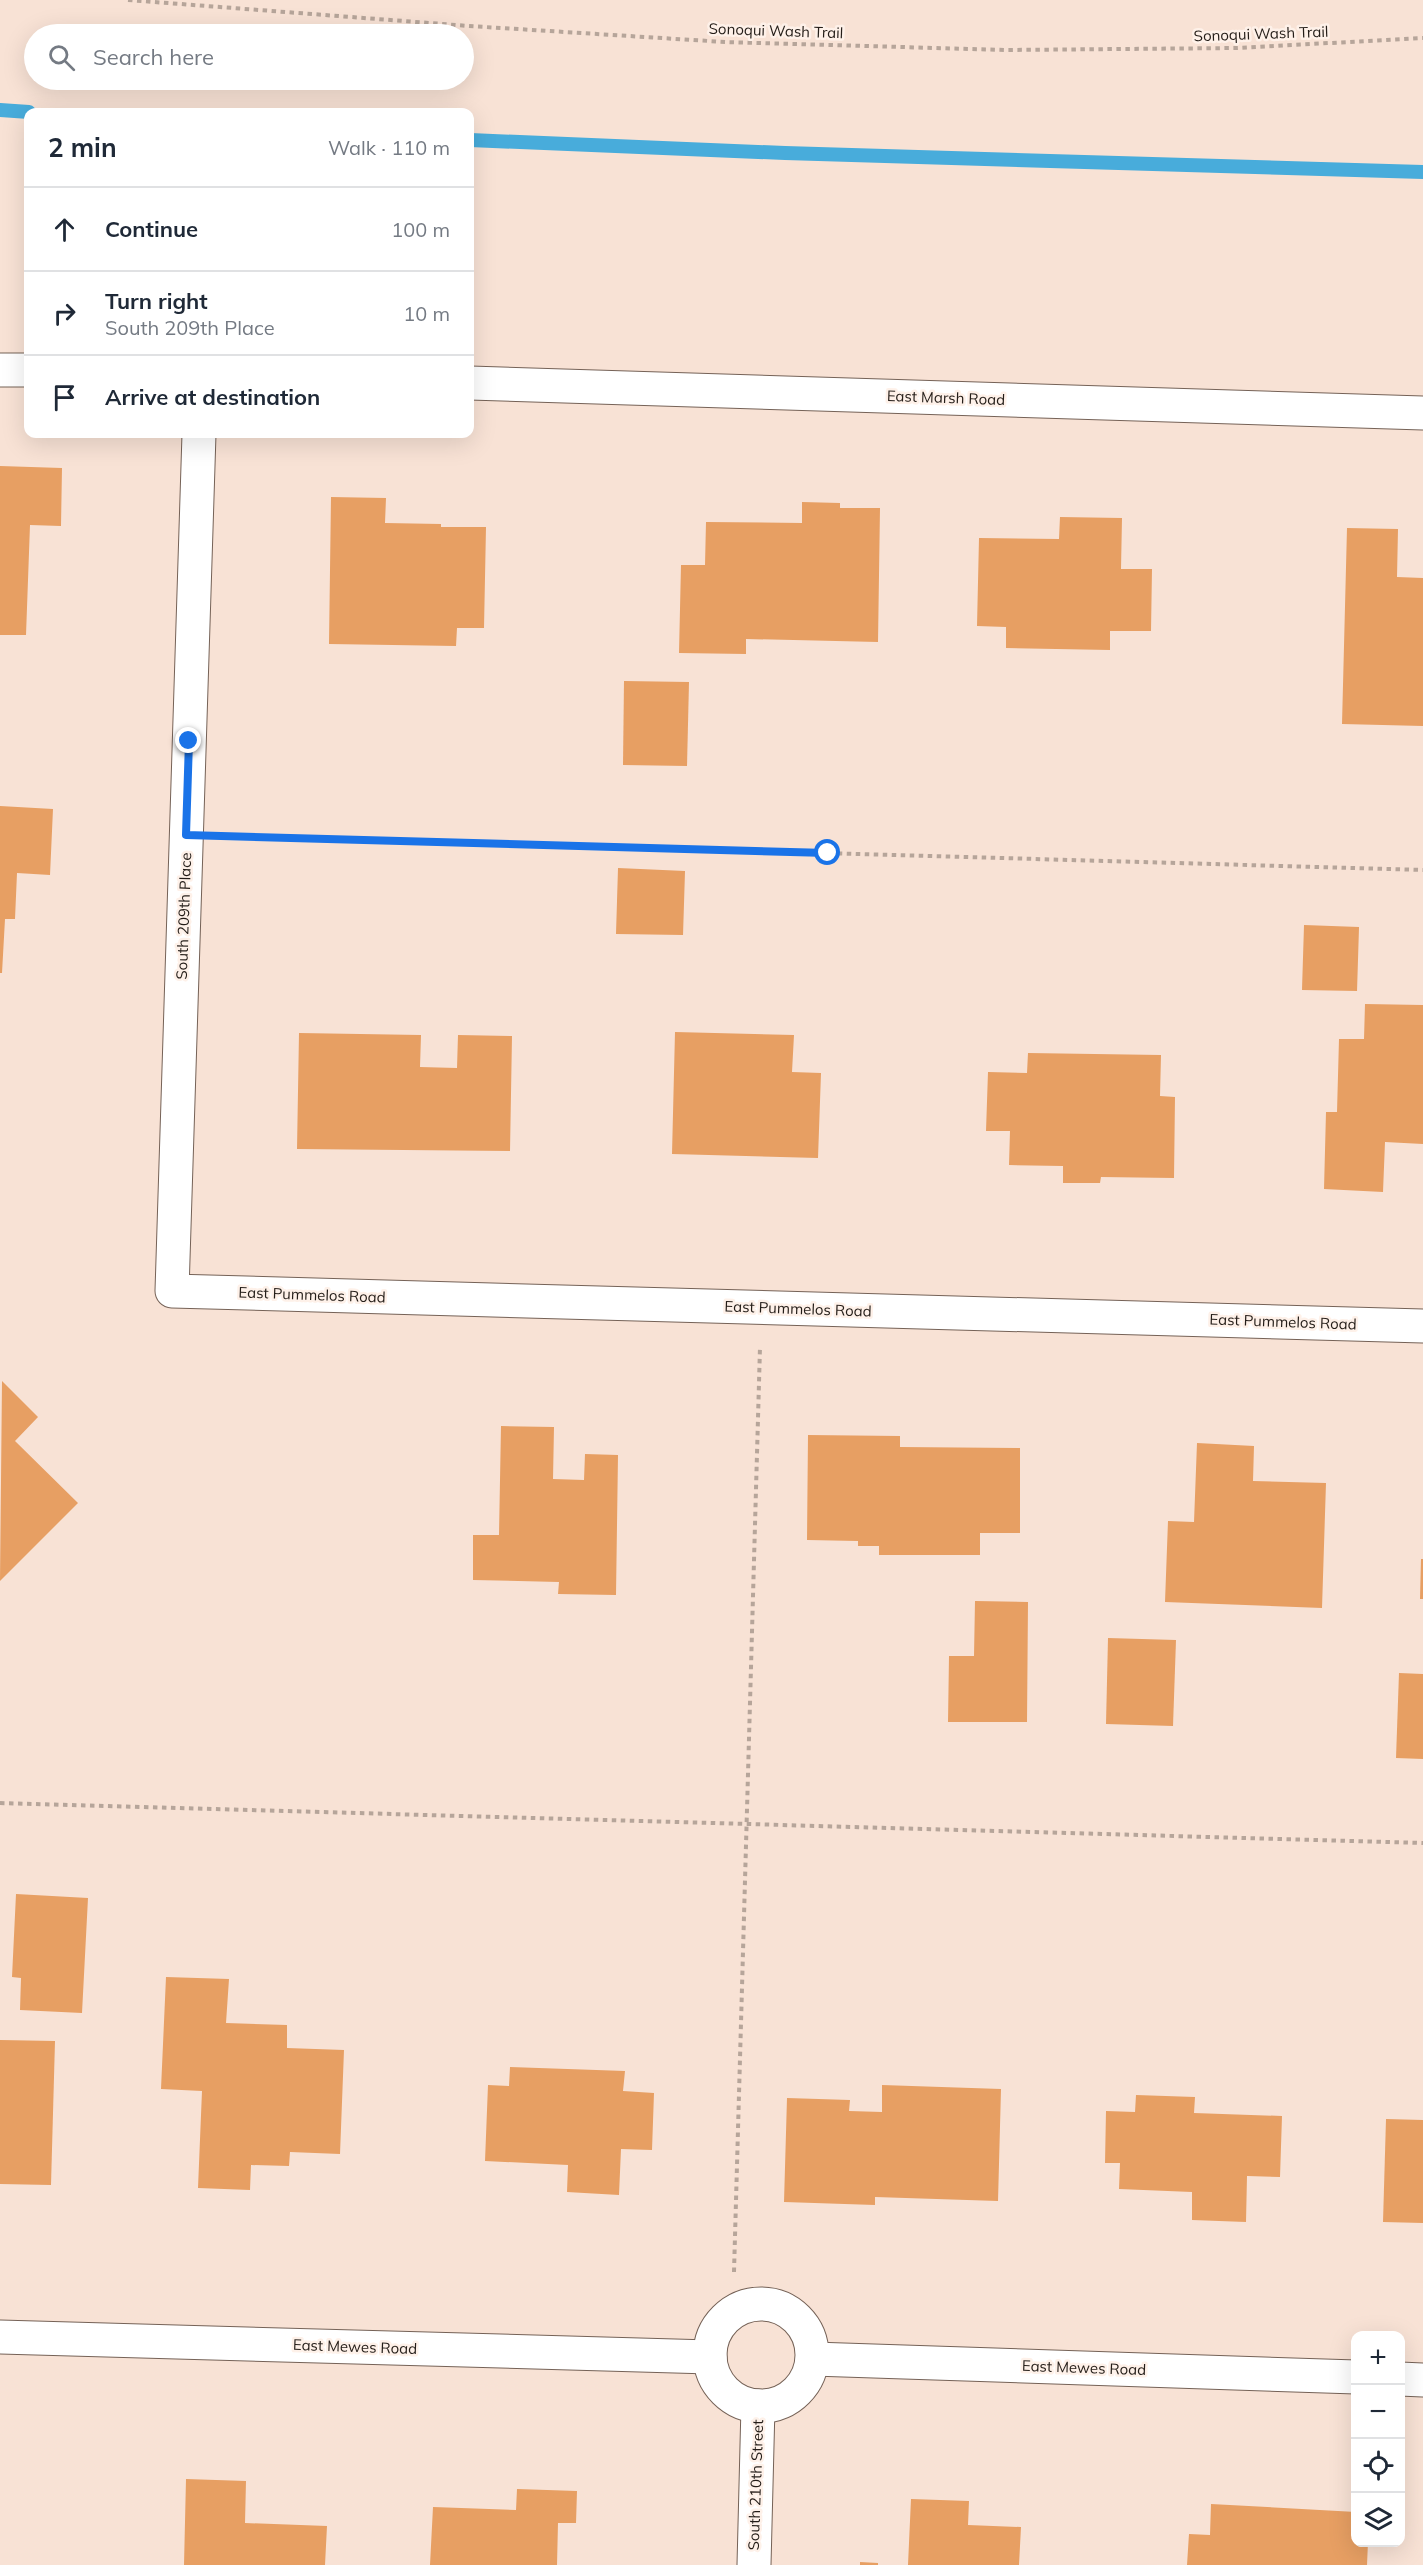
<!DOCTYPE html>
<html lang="en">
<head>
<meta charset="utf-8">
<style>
  :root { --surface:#fff; --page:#f2f2f3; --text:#1f2937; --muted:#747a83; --line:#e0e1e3 }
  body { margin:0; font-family:Mulish,sans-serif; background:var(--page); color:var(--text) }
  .controls { position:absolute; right:18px; bottom:18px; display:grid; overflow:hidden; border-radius:12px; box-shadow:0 6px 24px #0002 }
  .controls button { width:54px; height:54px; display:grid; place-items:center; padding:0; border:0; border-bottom:2px solid var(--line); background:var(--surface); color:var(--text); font:30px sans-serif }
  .stop { position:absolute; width:18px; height:18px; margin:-14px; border:4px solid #1a73e8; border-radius:50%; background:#fff }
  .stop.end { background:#1a73e8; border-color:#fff; box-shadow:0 2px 6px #0008 }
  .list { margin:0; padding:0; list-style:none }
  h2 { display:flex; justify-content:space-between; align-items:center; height:78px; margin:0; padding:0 24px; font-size:26px }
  h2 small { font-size:20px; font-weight:400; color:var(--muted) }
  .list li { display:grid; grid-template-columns:39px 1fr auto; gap:18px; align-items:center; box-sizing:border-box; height:84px; padding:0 24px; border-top:2px solid var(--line) }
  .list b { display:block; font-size:22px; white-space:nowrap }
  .list p { margin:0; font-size:20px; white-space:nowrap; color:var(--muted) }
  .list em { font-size:20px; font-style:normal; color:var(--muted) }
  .icon { flex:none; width:33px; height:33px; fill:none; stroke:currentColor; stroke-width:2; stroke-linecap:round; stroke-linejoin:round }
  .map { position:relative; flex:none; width:1423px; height:2565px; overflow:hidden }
  .search { position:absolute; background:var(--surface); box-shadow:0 6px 24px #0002; left:24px; top:24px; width:450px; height:66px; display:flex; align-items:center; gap:15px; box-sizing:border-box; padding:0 21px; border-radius:33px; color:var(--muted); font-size:22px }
  .panel { position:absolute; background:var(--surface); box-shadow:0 6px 24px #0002; left:24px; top:108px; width:450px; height:330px; border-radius:12px }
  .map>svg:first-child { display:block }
</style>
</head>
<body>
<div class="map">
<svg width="1423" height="2565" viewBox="0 0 1423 2565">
  <rect width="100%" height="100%" fill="#f8e2d5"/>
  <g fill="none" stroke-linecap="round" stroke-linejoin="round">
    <g stroke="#48acdb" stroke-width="14">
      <polyline points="0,110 29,112"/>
      <polyline points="470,140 785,153 1423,172"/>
    </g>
  </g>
  <g fill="#e79f63">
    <polygon points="0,466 62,468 61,526 30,525 26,635 0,635"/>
    <polygon points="331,497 386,498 385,523 441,524 441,527 486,527 484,628 457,628 456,646 329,644"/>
    <polygon points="802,502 840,503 840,508 880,508 878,642 746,639 746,654 679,653 681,565 705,565 706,522 802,523"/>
    <polygon points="1060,517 1122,518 1121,569 1152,569 1151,631 1110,631 1110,650 1006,648 1006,627 977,626 979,538 1059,539"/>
    <polygon points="1347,528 1398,529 1397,577 1423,578 1423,726 1342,724"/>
    <polygon points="624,681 689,682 687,766 623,765"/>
    <polygon points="0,806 53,809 50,875 17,873 15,919 5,919 2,973 0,973"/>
    <polygon points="618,868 685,871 683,935 616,934"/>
    <polygon points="1304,925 1359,927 1357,991 1302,990"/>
    <polygon points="1365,1004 1423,1005 1423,1144 1385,1142 1383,1192 1324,1189 1326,1112 1337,1112 1339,1039 1364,1039"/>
    <polygon points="675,1032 794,1035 792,1072 821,1073 818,1158 672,1154"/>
    <polygon points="299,1033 421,1035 420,1067 457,1068 458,1035 512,1036 510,1151 297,1149"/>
    <polygon points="1028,1053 1161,1055 1160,1096 1175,1097 1174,1178 1101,1177 1100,1183 1063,1183 1063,1166 1009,1165 1010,1131 986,1131 988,1072 1027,1073"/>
    <polygon points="2,1381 38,1417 15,1441 78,1503 0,1581"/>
    <polygon points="501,1426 554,1427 553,1479 584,1480 585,1454 618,1455 616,1595 558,1594 559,1582 473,1580 473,1535 499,1535"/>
    <polygon points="808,1435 900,1436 900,1447 1020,1448 1020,1533 980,1533 980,1555 879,1555 879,1546 858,1546 858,1541 807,1540"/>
    <polygon points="1197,1443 1254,1446 1253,1481 1326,1483 1322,1608 1165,1602 1168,1521 1194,1522"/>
    <polygon points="1421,1559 1423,1559 1423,1599 1420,1599"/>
    <polygon points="975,1601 1028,1602 1027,1722 948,1722 949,1656 974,1656"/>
    <polygon points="1108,1638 1176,1640 1173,1726 1106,1724"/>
    <polygon points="1399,1673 1423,1674 1423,1759 1396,1758"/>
    <polygon points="16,1894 88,1898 82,2013 20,2010 21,1978 12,1977"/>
    <polygon points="166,1977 229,1979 226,2023 287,2025 287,2048 344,2050 340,2154 290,2152 289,2166 251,2165 250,2190 198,2188 202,2091 161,2089"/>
    <polygon points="0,2040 55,2041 51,2185 0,2184"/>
    <polygon points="510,2067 625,2071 623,2091 654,2093 652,2150 621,2149 619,2195 567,2192 568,2165 485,2161 488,2085 509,2086"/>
    <polygon points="882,2085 1001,2089 998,2201 875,2197 875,2205 784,2202 787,2098 850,2100 849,2111 882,2112"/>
    <polygon points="1136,2095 1195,2097 1194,2113 1282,2116 1280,2177 1247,2176 1246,2222 1192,2220 1192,2192 1119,2189 1120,2163 1105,2163 1106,2111 1135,2112"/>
    <polygon points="1386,2119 1423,2120 1423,2223 1383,2222"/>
    <polygon points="186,2479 246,2481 245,2523 327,2526 325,2565 184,2565"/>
    <polygon points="517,2489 577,2491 576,2523 558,2523 557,2565 430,2565 433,2507 516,2510"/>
    <polygon points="911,2499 969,2501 968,2525 1021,2527 1019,2565 908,2565"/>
    <polygon points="1211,2504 1356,2512 1356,2542 1368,2542 1367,2565 1187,2565 1189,2534 1210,2535"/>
    <polygon points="860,2562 878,2563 878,2565 860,2565"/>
  </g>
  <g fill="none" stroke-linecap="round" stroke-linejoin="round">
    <g stroke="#756257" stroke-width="35">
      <g id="minor">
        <polyline points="0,370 28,370"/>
        <polyline points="470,383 1423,413"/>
        <polyline points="199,434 172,1291 1423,1326"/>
        <circle cx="761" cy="2355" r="51"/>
        <polyline points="0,2337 710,2357"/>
        <polyline points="813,2359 1356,2377"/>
        <polyline points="1400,2379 1423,2380"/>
        <polyline points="754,2565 758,2406"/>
      </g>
    </g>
    <g stroke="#b6a59a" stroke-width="4" stroke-dasharray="4.5 4.5" stroke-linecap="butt">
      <polyline points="128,0 469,26 725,42 1006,50 1237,48 1423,38"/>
      <polyline points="226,836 1423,870"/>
      <polyline points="0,1803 1423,1843"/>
      <polyline points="734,2272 760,1347"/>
    </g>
    <use href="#minor" stroke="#fff" stroke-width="33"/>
  </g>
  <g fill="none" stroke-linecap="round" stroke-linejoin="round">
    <polyline stroke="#1a73e8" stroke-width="8" points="189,741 186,835 828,853"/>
  </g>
  <g text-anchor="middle" stroke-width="5" stroke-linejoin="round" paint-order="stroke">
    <g font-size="15" fill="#241d18" stroke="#fef1e9">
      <text transform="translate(776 31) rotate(2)" y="5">Sonoqui Wash Trail</text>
      <text transform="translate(1261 34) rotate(-2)" y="5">Sonoqui Wash Trail</text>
      <text transform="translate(946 398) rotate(2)" y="5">East Marsh Road</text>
      <text transform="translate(184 916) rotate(-88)" y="5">South 209th Place</text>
      <text transform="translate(312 1295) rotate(2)" y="5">East Pummelos Road</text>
      <text transform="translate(798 1309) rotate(2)" y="5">East Pummelos Road</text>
      <text transform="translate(1283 1322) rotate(2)" y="5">East Pummelos Road</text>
      <text transform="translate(355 2347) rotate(2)" y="5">East Mewes Road</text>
      <text transform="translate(1084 2368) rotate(2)" y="5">East Mewes Road</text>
      <text transform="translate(756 2485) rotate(-88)" y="5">South 210th Street</text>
    </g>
  </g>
</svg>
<div class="controls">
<button>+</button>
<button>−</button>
<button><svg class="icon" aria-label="locate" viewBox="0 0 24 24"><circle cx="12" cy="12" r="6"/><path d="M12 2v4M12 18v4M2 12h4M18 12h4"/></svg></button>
<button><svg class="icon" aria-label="layers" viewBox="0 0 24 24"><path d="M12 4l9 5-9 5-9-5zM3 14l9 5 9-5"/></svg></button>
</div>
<div class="stop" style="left:828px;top:853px"></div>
<div class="stop end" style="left:189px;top:741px"></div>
<div class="search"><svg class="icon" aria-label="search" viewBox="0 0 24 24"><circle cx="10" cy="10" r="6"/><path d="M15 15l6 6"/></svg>Search here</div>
<section class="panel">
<h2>2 min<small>Walk · 110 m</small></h2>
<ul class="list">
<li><svg class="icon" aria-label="ahead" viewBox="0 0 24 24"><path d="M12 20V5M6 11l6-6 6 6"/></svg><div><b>Continue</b></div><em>100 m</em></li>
<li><svg class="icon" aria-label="right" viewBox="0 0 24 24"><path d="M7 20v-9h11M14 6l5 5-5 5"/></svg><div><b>Turn right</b><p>South 209th Place</p></div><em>10 m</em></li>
<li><svg class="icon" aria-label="arrive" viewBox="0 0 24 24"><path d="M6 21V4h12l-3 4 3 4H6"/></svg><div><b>Arrive at destination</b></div></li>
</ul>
</section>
</div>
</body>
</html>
